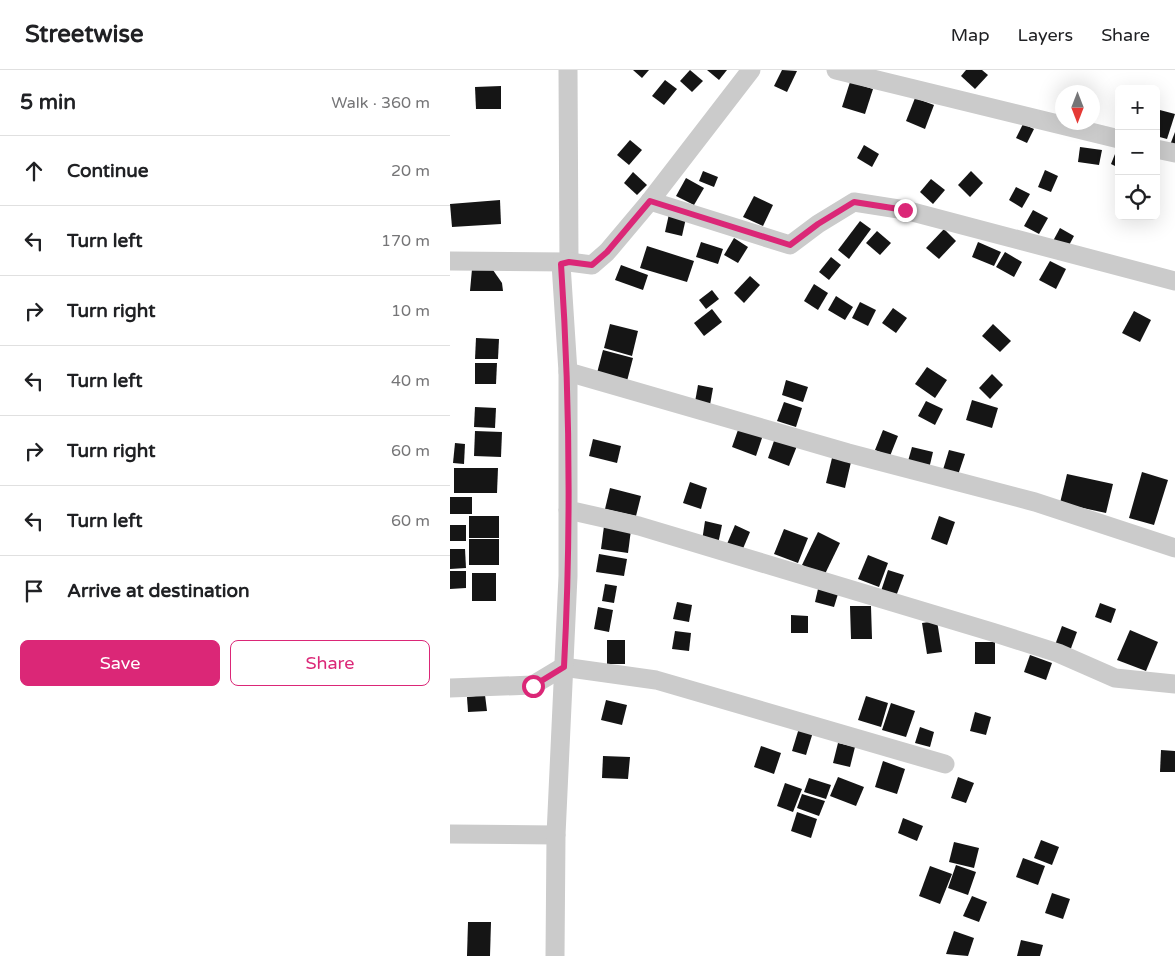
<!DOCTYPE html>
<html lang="en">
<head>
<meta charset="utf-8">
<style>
  :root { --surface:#fff; --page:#f2f2f2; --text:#202124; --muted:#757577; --line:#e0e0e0; --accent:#db2777 }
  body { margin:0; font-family:"Varela Round",sans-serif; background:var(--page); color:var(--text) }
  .controls { position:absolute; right:15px; top:15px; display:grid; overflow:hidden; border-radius:8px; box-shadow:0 5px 20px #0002 }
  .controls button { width:45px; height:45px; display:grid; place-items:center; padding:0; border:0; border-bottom:1px solid var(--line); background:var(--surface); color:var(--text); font:25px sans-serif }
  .compass { position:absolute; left:605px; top:15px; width:45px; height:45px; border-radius:50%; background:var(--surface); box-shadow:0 5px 20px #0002; rotate:180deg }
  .stop { position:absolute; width:15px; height:15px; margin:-11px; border:4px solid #db2777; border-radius:50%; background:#fff }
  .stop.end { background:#db2777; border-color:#fff; box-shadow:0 1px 5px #0008 }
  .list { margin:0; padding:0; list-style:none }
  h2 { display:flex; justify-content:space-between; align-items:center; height:65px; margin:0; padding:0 20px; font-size:21px }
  h2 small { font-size:16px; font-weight:400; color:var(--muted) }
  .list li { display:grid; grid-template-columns:32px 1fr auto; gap:15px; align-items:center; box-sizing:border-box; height:70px; padding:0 20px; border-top:1px solid var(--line) }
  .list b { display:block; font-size:19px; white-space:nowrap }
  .list em { font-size:16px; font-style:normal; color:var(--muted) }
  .actions { display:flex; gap:10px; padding:15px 20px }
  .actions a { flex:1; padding:11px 0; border:1px solid var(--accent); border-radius:8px; text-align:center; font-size:18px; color:var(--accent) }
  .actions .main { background:var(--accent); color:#fff }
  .icon { flex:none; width:28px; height:28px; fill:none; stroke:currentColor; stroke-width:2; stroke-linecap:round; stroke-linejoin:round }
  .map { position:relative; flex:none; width:725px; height:886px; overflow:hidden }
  header { display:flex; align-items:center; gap:30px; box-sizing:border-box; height:70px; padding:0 25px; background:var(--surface); border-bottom:1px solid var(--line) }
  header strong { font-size:24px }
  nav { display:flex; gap:28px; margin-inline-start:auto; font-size:18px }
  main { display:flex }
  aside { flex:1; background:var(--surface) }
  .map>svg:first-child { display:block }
</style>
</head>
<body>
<header>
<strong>Streetwise</strong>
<nav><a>Map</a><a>Layers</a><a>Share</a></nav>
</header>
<main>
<aside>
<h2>5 min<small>Walk · 360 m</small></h2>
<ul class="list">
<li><svg class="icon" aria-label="ahead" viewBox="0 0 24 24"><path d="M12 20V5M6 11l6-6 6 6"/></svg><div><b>Continue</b></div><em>20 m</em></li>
<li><svg class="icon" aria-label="left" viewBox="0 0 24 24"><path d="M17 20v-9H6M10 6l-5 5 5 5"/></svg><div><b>Turn left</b></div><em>170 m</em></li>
<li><svg class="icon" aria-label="right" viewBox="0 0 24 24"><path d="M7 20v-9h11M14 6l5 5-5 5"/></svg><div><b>Turn right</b></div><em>10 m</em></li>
<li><svg class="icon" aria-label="left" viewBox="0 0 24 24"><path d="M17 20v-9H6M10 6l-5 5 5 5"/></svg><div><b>Turn left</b></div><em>40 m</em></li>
<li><svg class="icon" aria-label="right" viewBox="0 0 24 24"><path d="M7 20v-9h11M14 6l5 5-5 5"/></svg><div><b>Turn right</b></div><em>60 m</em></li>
<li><svg class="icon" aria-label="left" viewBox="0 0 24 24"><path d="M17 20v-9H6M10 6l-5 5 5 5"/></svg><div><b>Turn left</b></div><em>60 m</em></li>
<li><svg class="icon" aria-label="arrive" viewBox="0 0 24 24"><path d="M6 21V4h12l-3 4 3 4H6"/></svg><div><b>Arrive at destination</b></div></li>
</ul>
<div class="actions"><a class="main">Save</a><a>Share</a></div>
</aside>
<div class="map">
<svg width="725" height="886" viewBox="0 0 725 886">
  <rect width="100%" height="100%" fill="#fff"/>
  <g fill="#151515">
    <polygon points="183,0 199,0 192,8"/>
    <polygon points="240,0 253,11 242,22 230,11"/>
    <polygon points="257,0 277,0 269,10"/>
    <polygon points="332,0 347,1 337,22 324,16"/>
    <polygon points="516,0 532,0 538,5 525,19 511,6"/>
    <polygon points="215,10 227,19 214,35 202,26"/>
    <polygon points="400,12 423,19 415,44 392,37"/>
    <polygon points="51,16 51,39 26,39 25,17"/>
    <polygon points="465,28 484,35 475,59 456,51"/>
    <polygon points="706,39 725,44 717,69 706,66"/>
    <polygon points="573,54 584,59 577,73 566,68"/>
    <polygon points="725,62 725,76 720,75"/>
    <polygon points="180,70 192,80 179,95 167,85"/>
    <polygon points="669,74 669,98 661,94"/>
    <polygon points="414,75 429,84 422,97 407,88"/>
    <polygon points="630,77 652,80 649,95 628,92"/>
    <polygon points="595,100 608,106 601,122 588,117"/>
    <polygon points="253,101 268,107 264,117 249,111"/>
    <polygon points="521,101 533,113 520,127 508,115"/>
    <polygon points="183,102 197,115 187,125 174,113"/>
    <polygon points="236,108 254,118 244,135 226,126"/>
    <polygon points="481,109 495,120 483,134 470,122"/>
    <polygon points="566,117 580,124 572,138 559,130"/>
    <polygon points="304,126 323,135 313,156 293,147"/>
    <polygon points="50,130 51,154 2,157 0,134"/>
    <polygon points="583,140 598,148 589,164 574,156"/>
    <polygon points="219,144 236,148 232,166 215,162"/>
    <polygon points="410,151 421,159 399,189 388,180"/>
    <polygon points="610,158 624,166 617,179 603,171"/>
    <polygon points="494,159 506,171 489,189 476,178"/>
    <polygon points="427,161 441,173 430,185 416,173"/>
    <polygon points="284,168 298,177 288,193 274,185"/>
    <polygon points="251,172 273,179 268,194 246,187"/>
    <polygon points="528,172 551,182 544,196 522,187"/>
    <polygon points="197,176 244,191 237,212 190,198"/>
    <polygon points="555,182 572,192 564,207 546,197"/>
    <polygon points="381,187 391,195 379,210 369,202"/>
    <polygon points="600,191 616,199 606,219 589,210"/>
    <polygon points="171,195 198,205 193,220 165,210"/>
    <polygon points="22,199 43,200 52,213 53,221 20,221"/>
    <polygon points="300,206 310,215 294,233 284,223"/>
    <polygon points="364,214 378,223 368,240 354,231"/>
    <polygon points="262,220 269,229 256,239 249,230"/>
    <polygon points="386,226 403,237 395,250 378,240"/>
    <polygon points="410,232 426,240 418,256 402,248"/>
    <polygon points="443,238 457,248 446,263 432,253"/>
    <polygon points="262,239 272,252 254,266 244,253"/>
    <polygon points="684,241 701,250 690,272 672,263"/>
    <polygon points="160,254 188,261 182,286 154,278"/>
    <polygon points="543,254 561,271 550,282 532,266"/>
    <polygon points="26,268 49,269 48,289 25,289"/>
    <polygon points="153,280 183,288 177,311 147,303"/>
    <polygon points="25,293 47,293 46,314 25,314"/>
    <polygon points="477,297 497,310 485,328 465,314"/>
    <polygon points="542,304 553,315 540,329 529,318"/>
    <polygon points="336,310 358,317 353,332 332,325"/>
    <polygon points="248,315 263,318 260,335 245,332"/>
    <polygon points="522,330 548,338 542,358 516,350"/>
    <polygon points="476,331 493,339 485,355 468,346"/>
    <polygon points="334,332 352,338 346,357 327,351"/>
    <polygon points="25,337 46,338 45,358 24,357"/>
    <polygon points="289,357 313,365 306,386 282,377"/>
    <polygon points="433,360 448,366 440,386 425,380"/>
    <polygon points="25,361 52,362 51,387 24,386"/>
    <polygon points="325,368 347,376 339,396 318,388"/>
    <polygon points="143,369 171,376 167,393 139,386"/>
    <polygon points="5,373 15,374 14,394 3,393"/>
    <polygon points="462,377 483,382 478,403 456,398"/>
    <polygon points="499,380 515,384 507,408 492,403"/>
    <polygon points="382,388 401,392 395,418 376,413"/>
    <polygon points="4,398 48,398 47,423 4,423"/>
    <polygon points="692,402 718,410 704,455 679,448"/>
    <polygon points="617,404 663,414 656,443 610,433"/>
    <polygon points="240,412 257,418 251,439 233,433"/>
    <polygon points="160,418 191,426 186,446 155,439"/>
    <rect x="0" y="427" width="22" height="17"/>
    <rect x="19" y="446" width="30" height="22"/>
    <polygon points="489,446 505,452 497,475 481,469"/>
    <polygon points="255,451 272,455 268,474 252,471"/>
    <rect x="0" y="455" width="16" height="16"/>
    <polygon points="285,455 300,462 292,481 277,474"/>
    <polygon points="154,456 181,460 178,483 151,479"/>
    <polygon points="334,459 358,468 348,493 324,484"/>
    <polygon points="368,462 390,473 374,506 352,495"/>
    <rect x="19" y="469" width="30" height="26"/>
    <polygon points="0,479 15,479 16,498 0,499"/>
    <polygon points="149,484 177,489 174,506 146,502"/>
    <polygon points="418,485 438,493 429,517 408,509"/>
    <polygon points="438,500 454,505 445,529 430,524"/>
    <polygon points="0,501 16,501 16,518 0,519"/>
    <rect x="22" y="503" width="24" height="28"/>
    <polygon points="155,514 167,516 164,533 152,531"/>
    <polygon points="368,519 388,524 384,537 365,532"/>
    <polygon points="227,532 242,535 239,552 223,549"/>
    <polygon points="650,533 666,539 661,553 645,547"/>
    <polygon points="400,536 421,536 422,569 401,569"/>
    <polygon points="148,537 163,540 159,562 144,559"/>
    <polygon points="341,545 358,546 358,563 341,563"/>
    <polygon points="487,551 492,582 477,584 472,553"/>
    <polygon points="612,556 627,562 620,581 605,575"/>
    <polygon points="680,560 708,572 696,601 667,590"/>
    <polygon points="225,561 241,563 239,581 222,579"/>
    <rect x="157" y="570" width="18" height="24"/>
    <rect x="525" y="572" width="20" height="22"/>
    <polygon points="580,585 602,593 596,610 574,602"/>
    <polygon points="35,625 37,641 18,642 17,627"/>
    <polygon points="416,626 438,633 431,657 408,650"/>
    <polygon points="156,630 177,635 172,655 151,650"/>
    <polygon points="441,633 465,641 456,667 432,660"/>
    <polygon points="525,642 541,647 536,665 520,661"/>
    <polygon points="470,657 484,662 480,677 465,673"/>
    <polygon points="349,658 363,662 356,685 342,681"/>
    <polygon points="388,673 405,677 400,697 383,693"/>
    <polygon points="311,676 331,683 324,704 304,697"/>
    <polygon points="711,680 725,681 725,702 710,702"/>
    <polygon points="153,686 180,687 178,709 152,708"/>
    <polygon points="433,691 455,699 447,724 425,717"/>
    <polygon points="388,707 414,717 406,736 380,726"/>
    <polygon points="508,707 524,713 516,733 501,728"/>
    <polygon points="359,708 381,715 376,729 354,722"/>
    <polygon points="335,713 352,719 343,742 327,736"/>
    <polygon points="352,724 375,731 369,746 347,738"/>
    <polygon points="347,742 367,749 361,768 341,761"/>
    <polygon points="453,748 473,756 467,771 448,763"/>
    <polygon points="591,770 609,777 602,795 584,788"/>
    <polygon points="504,772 529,778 524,798 499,792"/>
    <polygon points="573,788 595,796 588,815 566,807"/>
    <polygon points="506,795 526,802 518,825 498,818"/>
    <polygon points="480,796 502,804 490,834 469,826"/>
    <polygon points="602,823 620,829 613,849 595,843"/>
    <polygon points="522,826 537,832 529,852 513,846"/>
    <polygon points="18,852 41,852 40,886 17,886"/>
    <polygon points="504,861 524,868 518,886 496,884"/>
    <polygon points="571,870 593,875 590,886 567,886"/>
  </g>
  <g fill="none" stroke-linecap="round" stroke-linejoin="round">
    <g stroke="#cbcbcb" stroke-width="19">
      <polyline points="118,0 119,192"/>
      <polyline points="386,0 669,69"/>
      <polyline points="706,79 725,83"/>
      <polyline points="200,131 340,175 368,154 404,132 455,140 725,211"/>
      <polyline points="0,191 119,192 142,195 157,182 200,131 301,0"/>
      <polyline points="111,194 118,302 118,440 189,456 542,562 608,583 665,608 725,614"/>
      <polyline points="118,302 398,383 585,432 725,478"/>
      <polyline points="0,618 83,615 113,597 206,610 495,694"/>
      <polyline points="0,764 106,765"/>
      <polyline points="105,886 106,765 118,506 118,440"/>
    </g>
  </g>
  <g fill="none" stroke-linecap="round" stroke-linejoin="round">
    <path stroke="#db2777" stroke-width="6" d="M 83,616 L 114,597 C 121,463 120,328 111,194 L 119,192 L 142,195 L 157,182 L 200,131 L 340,175 L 368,154 L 404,132 L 455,140"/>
  </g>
</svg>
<div class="controls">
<button>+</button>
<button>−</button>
<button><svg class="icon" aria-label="locate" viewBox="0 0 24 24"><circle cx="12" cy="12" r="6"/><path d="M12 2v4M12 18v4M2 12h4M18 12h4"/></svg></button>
</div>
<svg class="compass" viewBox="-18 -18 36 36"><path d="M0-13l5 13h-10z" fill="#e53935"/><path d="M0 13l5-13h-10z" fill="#757577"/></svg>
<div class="stop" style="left:83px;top:616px"></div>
<div class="stop end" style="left:455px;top:140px"></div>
</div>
</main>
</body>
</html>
